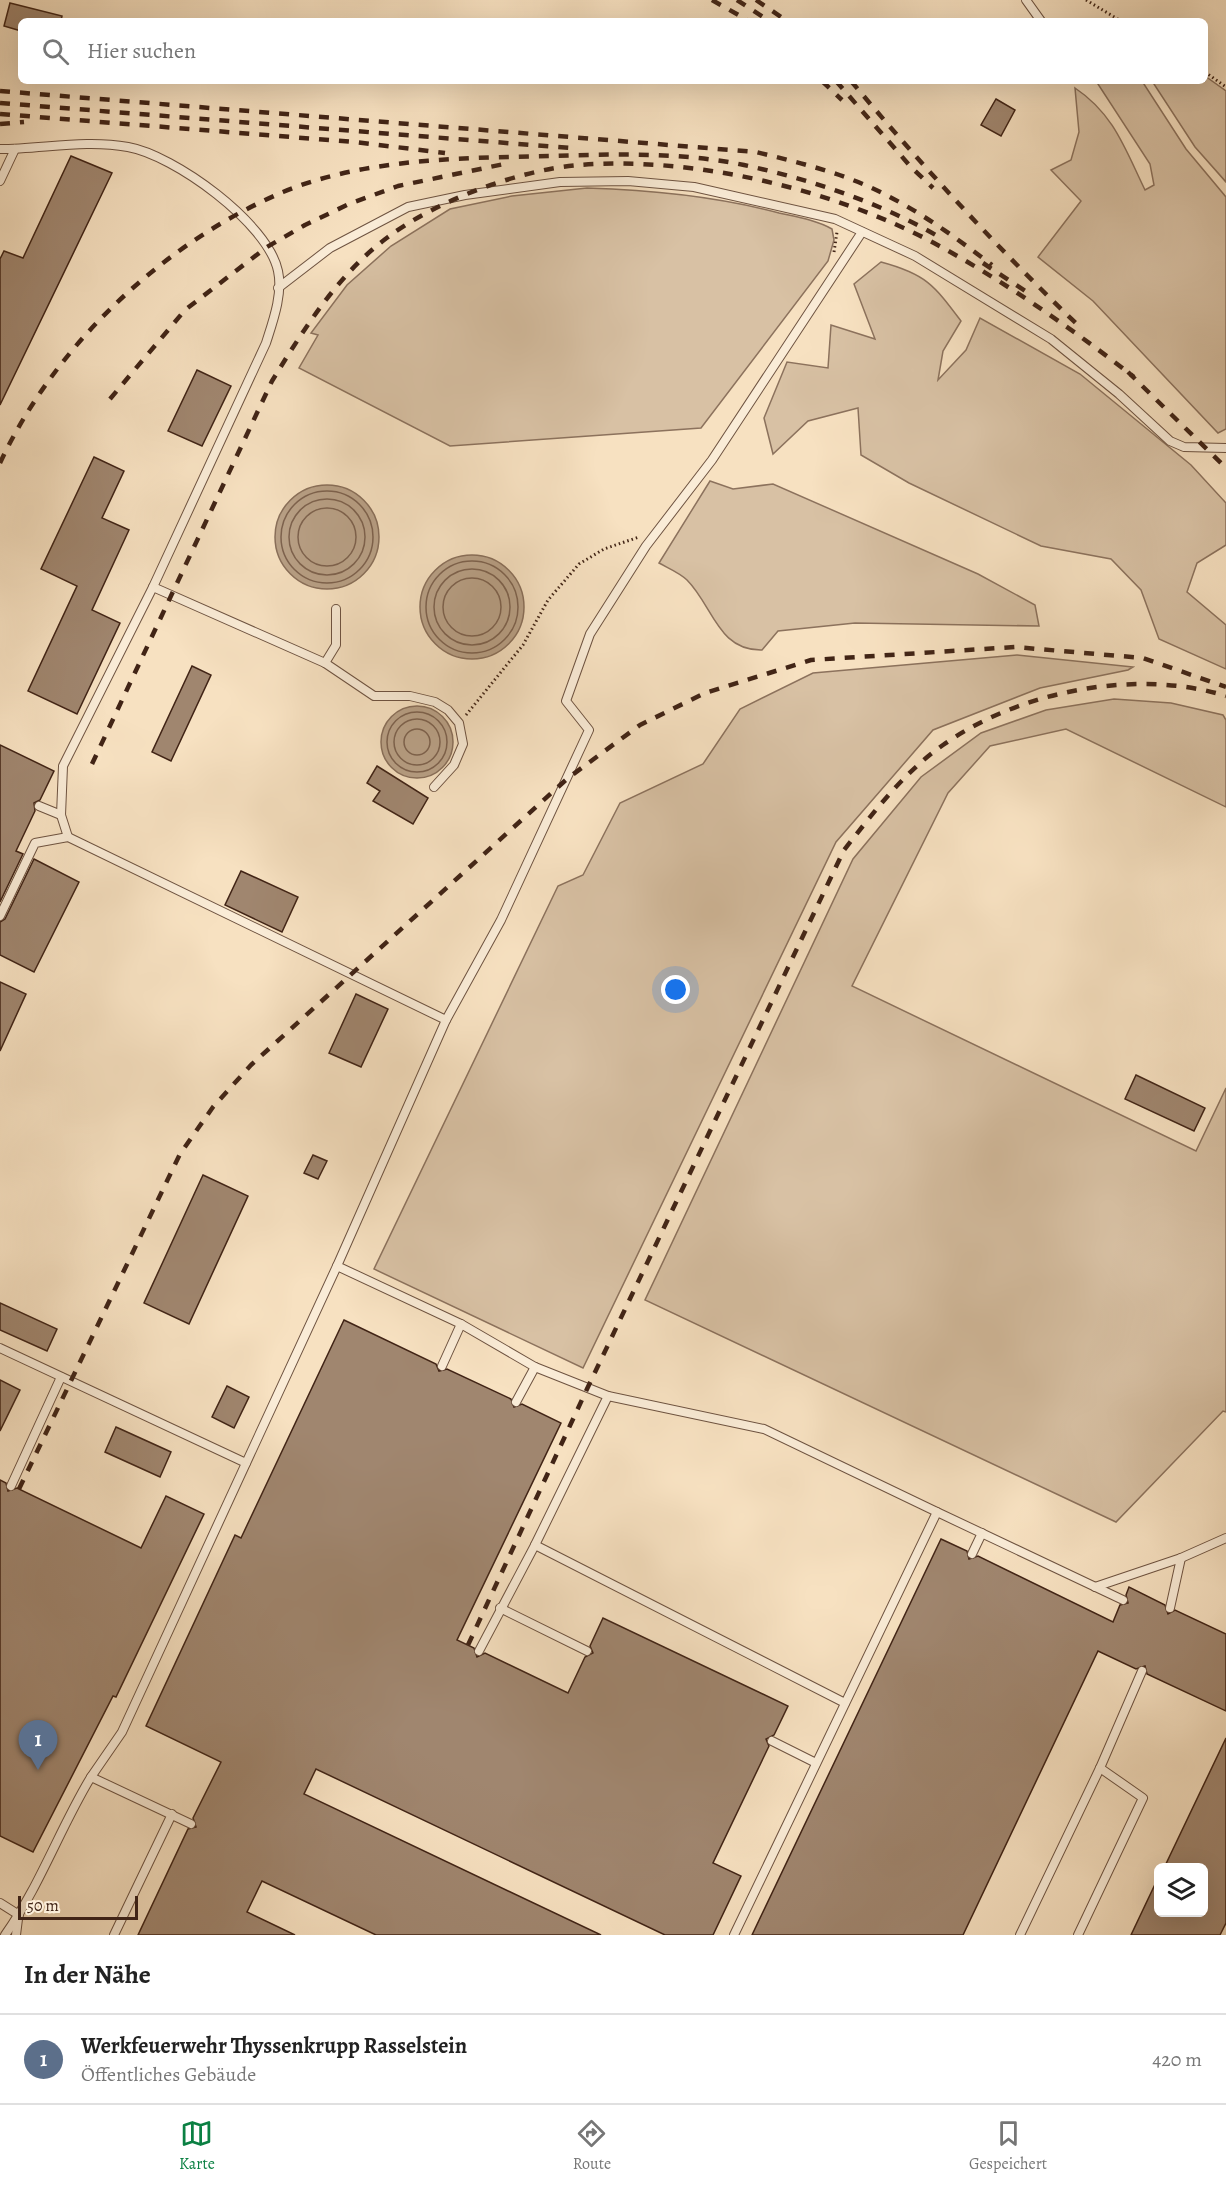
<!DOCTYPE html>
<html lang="de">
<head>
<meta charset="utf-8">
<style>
  :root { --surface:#fff; --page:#f2f2f2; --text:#222; --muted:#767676; --line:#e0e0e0; --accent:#0b8043 }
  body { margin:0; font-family:Alegreya,serif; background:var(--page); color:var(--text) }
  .controls { position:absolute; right:18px; bottom:18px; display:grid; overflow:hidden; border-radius:9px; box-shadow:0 6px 24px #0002 }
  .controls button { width:54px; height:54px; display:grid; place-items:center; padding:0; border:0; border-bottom:2px solid var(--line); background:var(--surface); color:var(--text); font:30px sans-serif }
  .scale { position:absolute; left:18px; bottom:15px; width:120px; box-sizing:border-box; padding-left:6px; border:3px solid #412416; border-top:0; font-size:16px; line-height:21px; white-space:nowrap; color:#412416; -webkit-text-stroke:4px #faecd7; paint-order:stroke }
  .you { position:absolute; left:676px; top:990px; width:21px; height:21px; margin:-15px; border:4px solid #fff; border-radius:50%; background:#1a73e8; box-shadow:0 0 0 9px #1a73e833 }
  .badge { display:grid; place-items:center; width:39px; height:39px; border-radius:50%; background:var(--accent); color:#fff; font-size:20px; font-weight:700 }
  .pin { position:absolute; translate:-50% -50px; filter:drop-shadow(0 2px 3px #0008) }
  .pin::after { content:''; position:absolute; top:32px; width:21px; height:18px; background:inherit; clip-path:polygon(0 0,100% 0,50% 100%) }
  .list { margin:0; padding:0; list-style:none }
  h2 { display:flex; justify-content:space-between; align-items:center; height:78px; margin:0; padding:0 24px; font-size:26px }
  h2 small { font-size:20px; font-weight:400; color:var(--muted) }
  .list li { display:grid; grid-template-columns:39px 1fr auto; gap:18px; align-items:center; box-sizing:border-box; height:90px; padding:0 24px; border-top:2px solid var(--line) }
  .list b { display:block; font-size:22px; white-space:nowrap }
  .list p { margin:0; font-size:20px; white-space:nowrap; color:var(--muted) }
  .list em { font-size:20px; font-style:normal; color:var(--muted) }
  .icon { flex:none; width:33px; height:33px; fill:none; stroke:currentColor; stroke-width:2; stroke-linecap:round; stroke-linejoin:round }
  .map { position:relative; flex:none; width:1226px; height:1935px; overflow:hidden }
  .search { position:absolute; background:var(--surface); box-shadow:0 6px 24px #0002; left:18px; right:18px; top:18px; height:66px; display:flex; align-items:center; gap:15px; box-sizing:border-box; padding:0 21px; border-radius:9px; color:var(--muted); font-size:22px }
  .sheet { height:168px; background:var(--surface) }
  nav { display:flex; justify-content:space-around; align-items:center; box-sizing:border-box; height:84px; border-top:2px solid var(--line); background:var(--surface); font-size:16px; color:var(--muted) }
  nav a { display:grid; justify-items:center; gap:3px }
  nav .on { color:var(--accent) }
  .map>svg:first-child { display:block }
</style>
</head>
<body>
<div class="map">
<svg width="1226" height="1935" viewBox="0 0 1226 1935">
  <rect width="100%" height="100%" fill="#f7e1c1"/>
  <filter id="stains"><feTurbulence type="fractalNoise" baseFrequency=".00333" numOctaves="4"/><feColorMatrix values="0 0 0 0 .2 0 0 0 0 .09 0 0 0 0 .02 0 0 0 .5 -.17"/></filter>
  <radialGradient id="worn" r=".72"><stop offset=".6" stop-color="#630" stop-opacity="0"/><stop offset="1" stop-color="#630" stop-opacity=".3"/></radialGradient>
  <g fill="#d8c1a4" stroke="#8c725d" stroke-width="1.5">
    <polygon points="1205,76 1226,91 1226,182 1195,147 1152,81 1205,81"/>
    <path d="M 1096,81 L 1142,81 L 1186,149 L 1226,197 L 1226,429 L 1218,433 L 1093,301 L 1038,257 L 1081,201 L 1051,170 L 1071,160 L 1079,132 L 1075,88 C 1114,114 1125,149 1145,190 L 1154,185 L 1150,164 Z"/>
    <path d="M 587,188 C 653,190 716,196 779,213 C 797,217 816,220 832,229 L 834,240 L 828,261 L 701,428 L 450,446 L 299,368 L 318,335 L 311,333 L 347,285 L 391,246 L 450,209 L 512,196 Z"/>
    <path d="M 881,262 C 926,274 934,285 961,321 L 943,351 L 938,380 L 966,350 L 980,318 L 1080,374 L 1191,465 L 1226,503 L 1226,545 L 1197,563 L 1187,592 L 1226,625 L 1226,669 L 1159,639 L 1141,590 L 1111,559 L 1041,546 L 909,483 L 861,455 L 858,408 L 808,421 L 773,454 L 764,418 L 787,362 L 828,368 L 831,325 L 875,339 L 854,284 Z"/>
    <path d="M 710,481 L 733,489 L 773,484 L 978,574 L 1035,605 L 1039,626 L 855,623 L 778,631 L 762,650 C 718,651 713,606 687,580 C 680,573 668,568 659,563 Z"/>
    <polygon points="1017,655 1133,667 1128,670 1040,688 933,730 836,842 583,1368 374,1269 558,886 583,875 620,803 703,764 740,709 813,673"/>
    <polygon points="1114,699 1171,703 1223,715 1226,720 1226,807 1066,729 990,746 948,793 852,986 1196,1151 1226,1088 1226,1412 1223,1411 1116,1522 645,1300 853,859 921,777 981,733 1046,710"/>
  </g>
  <g fill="#b9a187" stroke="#896f5a" stroke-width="1.5">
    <circle cx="327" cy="537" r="52"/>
    <circle cx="472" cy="607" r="52"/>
    <circle cx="417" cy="742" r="36"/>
  </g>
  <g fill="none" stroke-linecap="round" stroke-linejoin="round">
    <g stroke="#7d624e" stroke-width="1.5">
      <circle cx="327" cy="537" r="46"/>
      <circle cx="327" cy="537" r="38"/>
      <circle cx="327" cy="537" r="29"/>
      <circle cx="472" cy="607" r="46"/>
      <circle cx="472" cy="607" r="38"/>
      <circle cx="472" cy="607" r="29"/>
      <circle cx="417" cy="742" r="30"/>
      <circle cx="417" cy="742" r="23"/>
      <circle cx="417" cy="742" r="13"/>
    </g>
  </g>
  <g fill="#a0866f" stroke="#412416" stroke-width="1.5">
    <polygon points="10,3 62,16 61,21 21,21 21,31 4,26"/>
    <polygon points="996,99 1015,110 1001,136 981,125"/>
    <polygon points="71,156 112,173 0,405 0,259 4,251 23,258"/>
    <polygon points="197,370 231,386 202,446 168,431"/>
    <polygon points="94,457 124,471 102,518 129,530 92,610 120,623 77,714 28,691 77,586 41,569"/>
    <polygon points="192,666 211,675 171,761 152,752"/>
    <polygon points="0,745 54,771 40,800 34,803 35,811 16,851 23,854 0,902"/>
    <polygon points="377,766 428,798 413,824 373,801 380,791 367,783"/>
    <polygon points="34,859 79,882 34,972 0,955 0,922 5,919"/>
    <polygon points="241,871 298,897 282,932 225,905"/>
    <polygon points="0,982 26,994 0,1051"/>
    <polygon points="356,994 388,1009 361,1067 329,1053"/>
    <polygon points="1136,1075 1205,1108 1194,1131 1125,1099"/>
    <polygon points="313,1155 327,1161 318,1179 304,1173"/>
    <polygon points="203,1175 248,1196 189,1324 144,1303"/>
    <polygon points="0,1303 57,1329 47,1351 0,1330"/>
    <polygon points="344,1320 436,1364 439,1371 447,1369 511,1399 514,1407 522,1404 561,1423 457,1640 474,1648 477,1657 485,1653 568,1693 585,1657 593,1653 590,1646 603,1618 788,1706 774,1735 766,1739 769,1746 713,1863 741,1876 713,1935 665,1935 316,1769 304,1794 601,1935 376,1935 262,1881 247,1912 295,1935 138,1935 188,1829 196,1827 193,1818 221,1762 146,1726 235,1535 241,1538"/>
    <polygon points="0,1380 20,1390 0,1431"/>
    <polygon points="227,1386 249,1397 234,1428 212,1417"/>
    <polygon points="116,1427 171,1452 160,1477 105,1452"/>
    <polygon points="0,1480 6,1483 8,1491 17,1488 141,1548 166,1496 204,1514 116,1697 113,1696 33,1852 0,1836"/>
    <polygon points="941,1539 967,1551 969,1559 978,1556 1113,1622 1120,1605 1128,1603 1126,1595 1129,1587 1165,1605 1168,1614 1175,1610 1226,1634 1226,1711 1147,1674 1145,1666 1136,1669 1098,1651 963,1935 752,1935"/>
    <polygon points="1226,1738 1226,1923 1220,1935 1131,1935 1158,1878 1158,1912 1203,1912 1203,1868 1164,1868"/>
  </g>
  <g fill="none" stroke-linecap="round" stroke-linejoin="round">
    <g stroke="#6e5341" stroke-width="10">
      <g id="service">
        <polyline points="1026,0 1041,21"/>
        <path d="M 0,149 C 43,149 85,139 128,147 C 174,155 268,223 278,271 C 283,294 273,321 266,343 L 153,587 L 63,766 L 61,815 L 68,837"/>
        <polyline points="0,181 15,149"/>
        <polyline points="278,288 330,248 408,207 465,195 560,182 628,181 694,187 835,219 915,256 1051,339 1119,394 1170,441 1184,447 1226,448"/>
        <polyline points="153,587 325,663 374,696 410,696 435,702 448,710 459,723 463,744 454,765 434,787"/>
        <polyline points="325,663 336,645 336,609"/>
        <polyline points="39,806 61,815"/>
        <polyline points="0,916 35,843 68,837 446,1020 337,1266"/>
        <polyline points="446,1020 501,920 589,730 566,701 590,634 646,546 712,460 862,232"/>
        <polyline points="0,1348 246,1463"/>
        <polyline points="442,1366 461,1324"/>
        <polyline points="608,1396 764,1429 937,1512"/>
        <polyline points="516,1402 535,1367"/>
        <polyline points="11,1486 61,1377"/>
        <polyline points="972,1554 982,1533"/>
        <polyline points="1095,1587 1181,1558 1226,1538"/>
        <polyline points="500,1608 587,1651"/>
        <polyline points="1170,1608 1181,1558"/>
        <polyline points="479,1651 535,1545 845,1703"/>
        <polyline points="772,1741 816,1763"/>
        <polyline points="91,1777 122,1732 337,1266 461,1324 535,1367 608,1396 535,1545"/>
        <polyline points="0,1903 19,1915"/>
        <path d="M 5,1935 C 40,1886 60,1828 91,1777 L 191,1824"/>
        <polyline points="16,1935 18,1919"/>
        <polyline points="114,1935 172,1814"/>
        <polyline points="734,1935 937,1512 1123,1600"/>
        <polyline points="1020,1935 1100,1768 1142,1671"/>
        <polyline points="1078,1935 1143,1798 1100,1768"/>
      </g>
    </g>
    <g stroke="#412416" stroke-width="3" stroke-dasharray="1.5 3" stroke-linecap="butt">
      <polyline points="1086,0 1121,21"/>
      <polyline points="1205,72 1226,87"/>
      <polyline points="834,252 837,232"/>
      <polyline points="466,715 523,645 548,600 579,564 604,549 639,537"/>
    </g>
    <use href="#service" stroke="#faecd7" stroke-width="8"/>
    <g stroke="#412416" stroke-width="4.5" stroke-dasharray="10 10" stroke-linecap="butt">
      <polyline points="712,0 749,21"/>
      <polyline points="737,0 769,21"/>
      <polyline points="756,0 787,21"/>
      <polyline points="822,81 842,100"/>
      <polyline points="836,81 911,167 933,188"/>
      <path d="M 851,81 C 924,168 1000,251 1082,329"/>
      <path d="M 0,91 L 756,152 C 801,163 847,174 888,196 C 925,215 959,240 992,265"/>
      <polyline points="0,103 570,148"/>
      <polyline points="0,114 354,142 445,153"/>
      <polyline points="0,124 24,122"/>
      <polyline points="983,263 1030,294"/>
      <polyline points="1128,372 1226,468"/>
      <polyline points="110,399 185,310 267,247 305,225 349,204 398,186 509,163"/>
      <path d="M 0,463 C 55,345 163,243 283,192 C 365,158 463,158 550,156 C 614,154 682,152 744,165 C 813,180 881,203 941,238"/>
      <path d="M 92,764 L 272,381 C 304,329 338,274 388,237 C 436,201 518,170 579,165 C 693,156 833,189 934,243 C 1004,281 1071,328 1134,377"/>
      <polyline points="19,1489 180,1154 213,1107 251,1065 568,778 640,725 705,693 811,660 1015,647 1143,658 1226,687"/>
      <path d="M 468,1645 L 587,1389 L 844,850 C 874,812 903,773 943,745 C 1019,691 1137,668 1226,696"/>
    </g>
  </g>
  <rect width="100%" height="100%" filter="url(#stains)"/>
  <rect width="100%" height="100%" fill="url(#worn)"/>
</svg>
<div class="controls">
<button><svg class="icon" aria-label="layers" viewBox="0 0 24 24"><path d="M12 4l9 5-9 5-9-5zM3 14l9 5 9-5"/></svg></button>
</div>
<div class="scale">50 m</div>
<div class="you"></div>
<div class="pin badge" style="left:38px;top:1770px;background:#5c6f8a">1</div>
<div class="search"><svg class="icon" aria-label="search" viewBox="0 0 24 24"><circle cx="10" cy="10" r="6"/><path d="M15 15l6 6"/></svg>Hier suchen</div>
</div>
<section class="sheet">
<h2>In der Nähe<small></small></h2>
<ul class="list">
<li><span class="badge" style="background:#5c6f8a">1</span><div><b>Werkfeuerwehr Thyssenkrupp Rasselstein</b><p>Öffentliches Gebäude</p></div><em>420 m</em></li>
</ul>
</section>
<nav>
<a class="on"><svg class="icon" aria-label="map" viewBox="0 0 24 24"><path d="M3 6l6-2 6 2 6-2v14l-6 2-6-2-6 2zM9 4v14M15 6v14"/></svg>Karte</a>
<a><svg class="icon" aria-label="directions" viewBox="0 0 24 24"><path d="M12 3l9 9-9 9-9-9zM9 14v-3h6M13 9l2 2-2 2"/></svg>Route</a>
<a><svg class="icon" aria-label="saved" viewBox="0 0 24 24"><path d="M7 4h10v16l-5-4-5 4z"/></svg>Gespeichert</a>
</nav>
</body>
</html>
